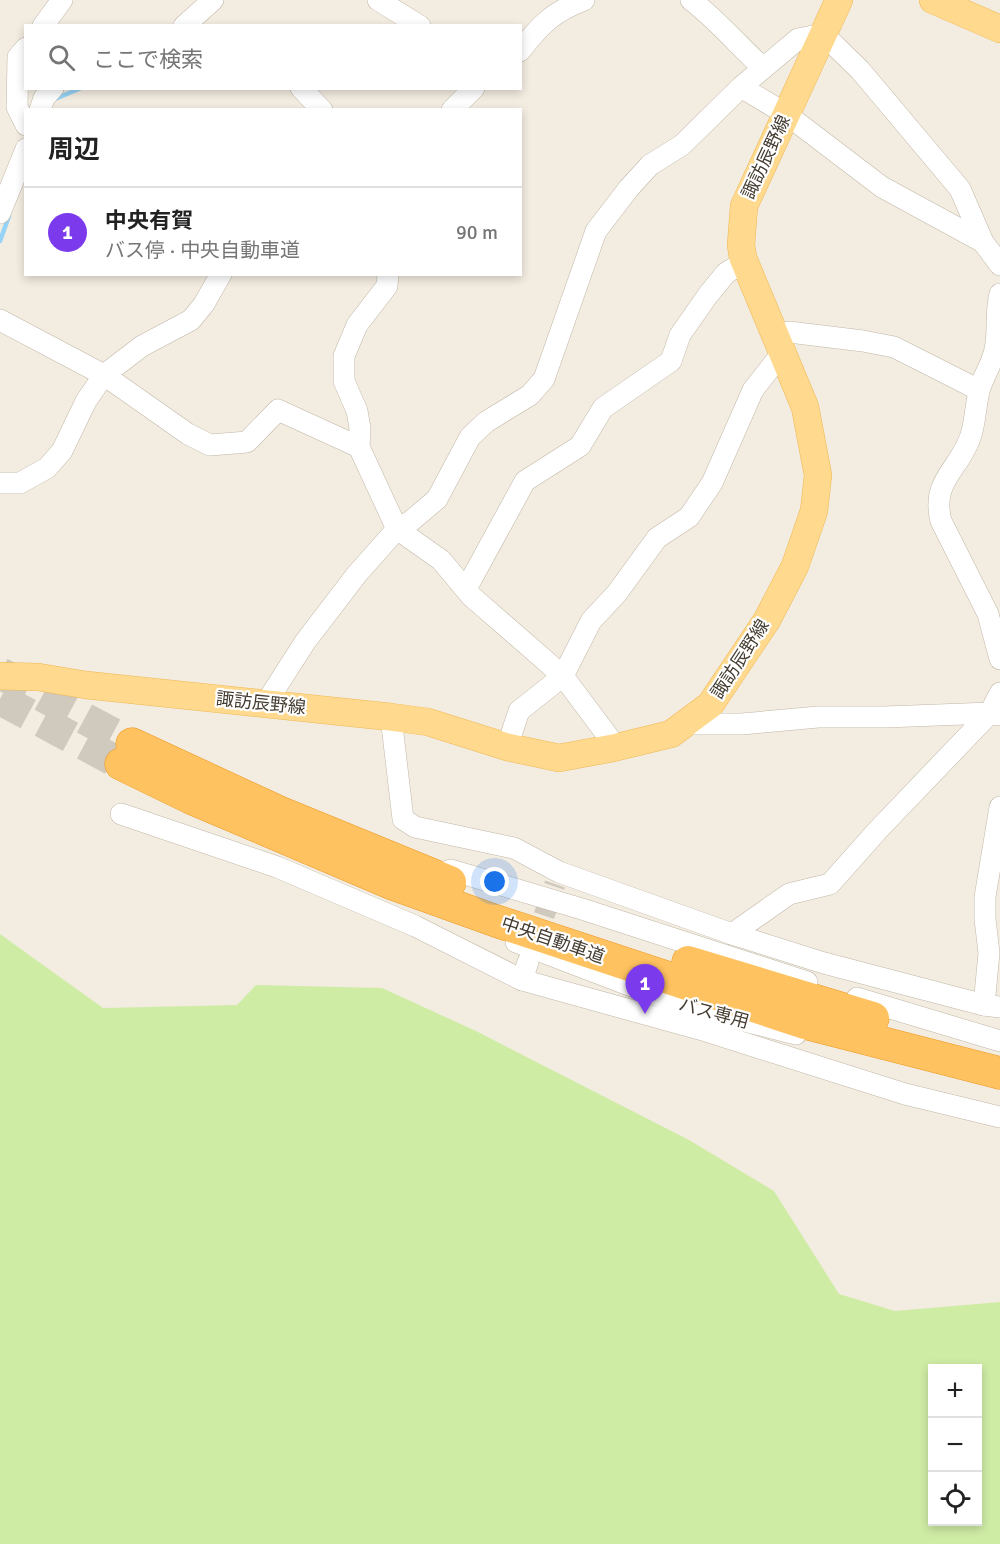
<!DOCTYPE html>
<html lang="ja">
<head>
<meta charset="utf-8">
<style>
  :root { --surface:#fff; --page:#f2f2f2; --text:#222; --muted:#767676; --line:#e0e0e0; --accent:#7c3aed }
  body { margin:0; font-family:Signika,"Noto Sans JP",sans-serif; background:var(--page); color:var(--text) }
  .controls { position:absolute; right:18px; bottom:18px; display:grid; overflow:hidden; border-radius:0px; box-shadow:0 3px 9px #0003 }
  .controls button { width:54px; height:54px; display:grid; place-items:center; padding:0; border:0; border-bottom:2px solid var(--line); background:var(--surface); color:var(--text); font:30px sans-serif }
  .you { position:absolute; left:495px; top:882px; width:21px; height:21px; margin:-15px; border:4px solid #fff; border-radius:50%; background:#1a73e8; box-shadow:0 0 0 9px #1a73e833 }
  .badge { display:grid; place-items:center; width:39px; height:39px; border-radius:50%; background:var(--accent); color:#fff; font-size:20px; font-weight:700 }
  .pin { position:absolute; translate:-50% -50px; filter:drop-shadow(0 2px 3px #0008) }
  .pin::after { content:''; position:absolute; top:32px; width:21px; height:18px; background:inherit; clip-path:polygon(0 0,100% 0,50% 100%) }
  .list { margin:0; padding:0; list-style:none }
  h2 { display:flex; justify-content:space-between; align-items:center; height:78px; margin:0; padding:0 24px; font-size:26px }
  h2 small { font-size:20px; font-weight:400; color:var(--muted) }
  .list li { display:grid; grid-template-columns:39px 1fr auto; gap:18px; align-items:center; box-sizing:border-box; height:90px; padding:0 24px; border-top:2px solid var(--line) }
  .list b { display:block; font-size:22px; white-space:nowrap }
  .list p { margin:0; font-size:20px; white-space:nowrap; color:var(--muted) }
  .list em { font-size:20px; font-style:normal; color:var(--muted) }
  .icon { flex:none; width:33px; height:33px; fill:none; stroke:currentColor; stroke-width:2; stroke-linecap:round; stroke-linejoin:round }
  .map { position:relative; flex:none; width:1000px; height:1544px; overflow:hidden }
  .search { position:absolute; background:var(--surface); box-shadow:0 3px 9px #0003; left:24px; top:24px; width:498px; height:66px; display:flex; align-items:center; gap:15px; box-sizing:border-box; padding:0 21px; border-radius:0px; color:var(--muted); font-size:22px }
  .panel { position:absolute; background:var(--surface); box-shadow:0 3px 9px #0003; left:24px; top:108px; width:498px; height:168px; border-radius:0px }
  .map>svg:first-child { display:block }
</style>
</head>
<body>
<div class="map">
<svg width="1000" height="1544" viewBox="0 0 1000 1544">
  <rect width="100%" height="100%" fill="#f3ece1"/>
  <path fill="#cfeca5" fill-rule="evenodd" d="M 0,934 L 103,1008 L 237,1005 L 256,985 L 382,988 L 476,1031 L 689,1140 L 774,1191 L 839,1294 L 895,1311 L 1000,1302 L 1000,1544 L 0,1544 ZM 932,1368 L 978,1368 L 978,1522 L 932,1522 Z"/>
  <g fill="none" stroke-linecap="round" stroke-linejoin="round">
    <g stroke="#96d4f7" stroke-width="4.5">
      <polyline points="55,99 81,88"/>
      <polyline points="0,241 9,216"/>
    </g>
    <polyline stroke="#d0c9be" stroke-width="21" stroke-dasharray="21 10" stroke-linecap="butt" points="534,945 555,884"/>
    <g stroke="#d0c9be" stroke-width="32" stroke-dasharray="32 16" stroke-linecap="butt">
      <polyline points="0,673 132,744"/>
      <polyline points="0,699 121,764"/>
    </g>
    <g stroke="#c1b7a6" stroke-width="22">
      <g id="minor">
        <polyline points="378,0 420,26"/>
        <path d="M 691,0 C 716,19 739,46 763,68"/>
        <polyline points="43,26 62,0"/>
        <polyline points="184,26 213,0"/>
        <polyline points="26,48 18,57 17,107 26,125"/>
        <path d="M 520,51 C 541,24 553,12 584,0"/>
        <polyline points="741,87 786,114 882,187 983,242"/>
        <polyline points="301,88 322,110"/>
        <polyline points="40,110 44,98 53,88"/>
        <polyline points="452,110 474,88"/>
        <polyline points="0,213 26,149"/>
        <polyline points="388,274 387,286 357,325 344,356 344,381 357,411 360,428 359,447 397,529 441,560 471,596 563,676 616,747"/>
        <path d="M 1000,294 C 995,313 999,331 995,349 C 993,362 984,375 980,388 C 975,404 976,422 970,438 C 958,471 931,481 941,521 L 988,614 L 1000,659"/>
        <polyline points="0,320 104,375 188,434 210,445 247,442 278,410 359,447"/>
        <polyline points="774,335 789,332 863,341 894,347 979,390"/>
        <polyline points="0,483 20,483 47,468 62,451 86,401 104,375 142,346 191,320 204,304 221,274"/>
        <polyline points="466,589 525,481 580,446 603,408 671,361 680,335 708,295 726,273 744,262"/>
        <polyline points="266,703 305,642 357,574 397,529 411,521 437,499 470,437 486,422 530,395 544,379 596,231 629,188 650,165 682,145 741,87 798,39 823,34 860,70 960,189 983,242 1000,265"/>
        <polyline points="391,717 403,819 415,827 514,848 559,872 732,934 824,963 984,1005 1000,1007"/>
        <polyline points="684,724 742,724 818,717 885,717 990,713 997,715"/>
        <polyline points="507,747 519,711 563,676 591,621 617,593 657,538 689,517 712,483 753,390 782,353"/>
        <polyline points="121,814 277,867 415,926 522,980"/>
        <polyline points="436,875 451,870 582,909 807,982"/>
        <polyline points="732,934 789,894 830,884 877,831 990,713 1000,693"/>
        <polyline points="516,942 684,1006 796,1034"/>
        <polyline points="528,962 522,980 706,1031 905,1094 1000,1117"/>
        <polyline points="857,998 1000,1041"/>
        <polyline points="984,1005 989,953 985,919 985,897 1000,807"/>
      </g>
    </g>
    <g stroke="#efb853" stroke-width="28">
      <g id="major">
        <polyline points="933,0 1000,29"/>
        <polyline points="0,676 38,677 86,685 391,717 428,722 507,747 559,758 613,748 671,734 710,705 767,620 795,566 814,511 818,475 805,407 743,258 741,245 744,206 839,0"/>
      </g>
    </g>
    <g stroke="#ec9821" stroke-width="33">
      <g id="highway">
        <polyline points="132,744 279,812 450,882"/>
        <polyline points="121,764 191,798 393,884 496,921 805,1023 1000,1073"/>
        <polyline points="688,962 873,1018"/>
      </g>
    </g>
    <use href="#minor" stroke="#fff" stroke-width="21"/>
    <use href="#major" stroke="#ffd98e" stroke-width="27"/>
    <use href="#highway" stroke="#ffc260" stroke-width="32"/>
  </g>
  <g text-anchor="middle" stroke-width="4.5" stroke-linejoin="round" paint-order="stroke">
    <g font-size="18" fill="#443c31" stroke="#fff">
      <text transform="translate(766 157) rotate(-65)" y="6">諏訪辰野線</text>
      <text transform="translate(740 659) rotate(-57)" y="6">諏訪辰野線</text>
      <text transform="translate(261 703) rotate(6)" y="6">諏訪辰野線</text>
      <text transform="translate(553 940) rotate(19)" y="6">中央自動車道</text>
      <text transform="translate(714 1013) rotate(15)" y="6">バス専用</text>
    </g>
  </g>
</svg>
<div class="controls">
<button>+</button>
<button>−</button>
<button><svg class="icon" aria-label="locate" viewBox="0 0 24 24"><circle cx="12" cy="12" r="6"/><path d="M12 2v4M12 18v4M2 12h4M18 12h4"/></svg></button>
</div>
<div class="you"></div>
<div class="pin badge" style="left:645px;top:1014px">1</div>
<div class="search"><svg class="icon" aria-label="search" viewBox="0 0 24 24"><circle cx="10" cy="10" r="6"/><path d="M15 15l6 6"/></svg>ここで検索</div>
<section class="panel">
<h2>周辺<small></small></h2>
<ul class="list">
<li><span class="badge">1</span><div><b>中央有賀</b><p>バス停 · 中央自動車道</p></div><em>90 m</em></li>
</ul>
</section>
</div>
</body>
</html>
